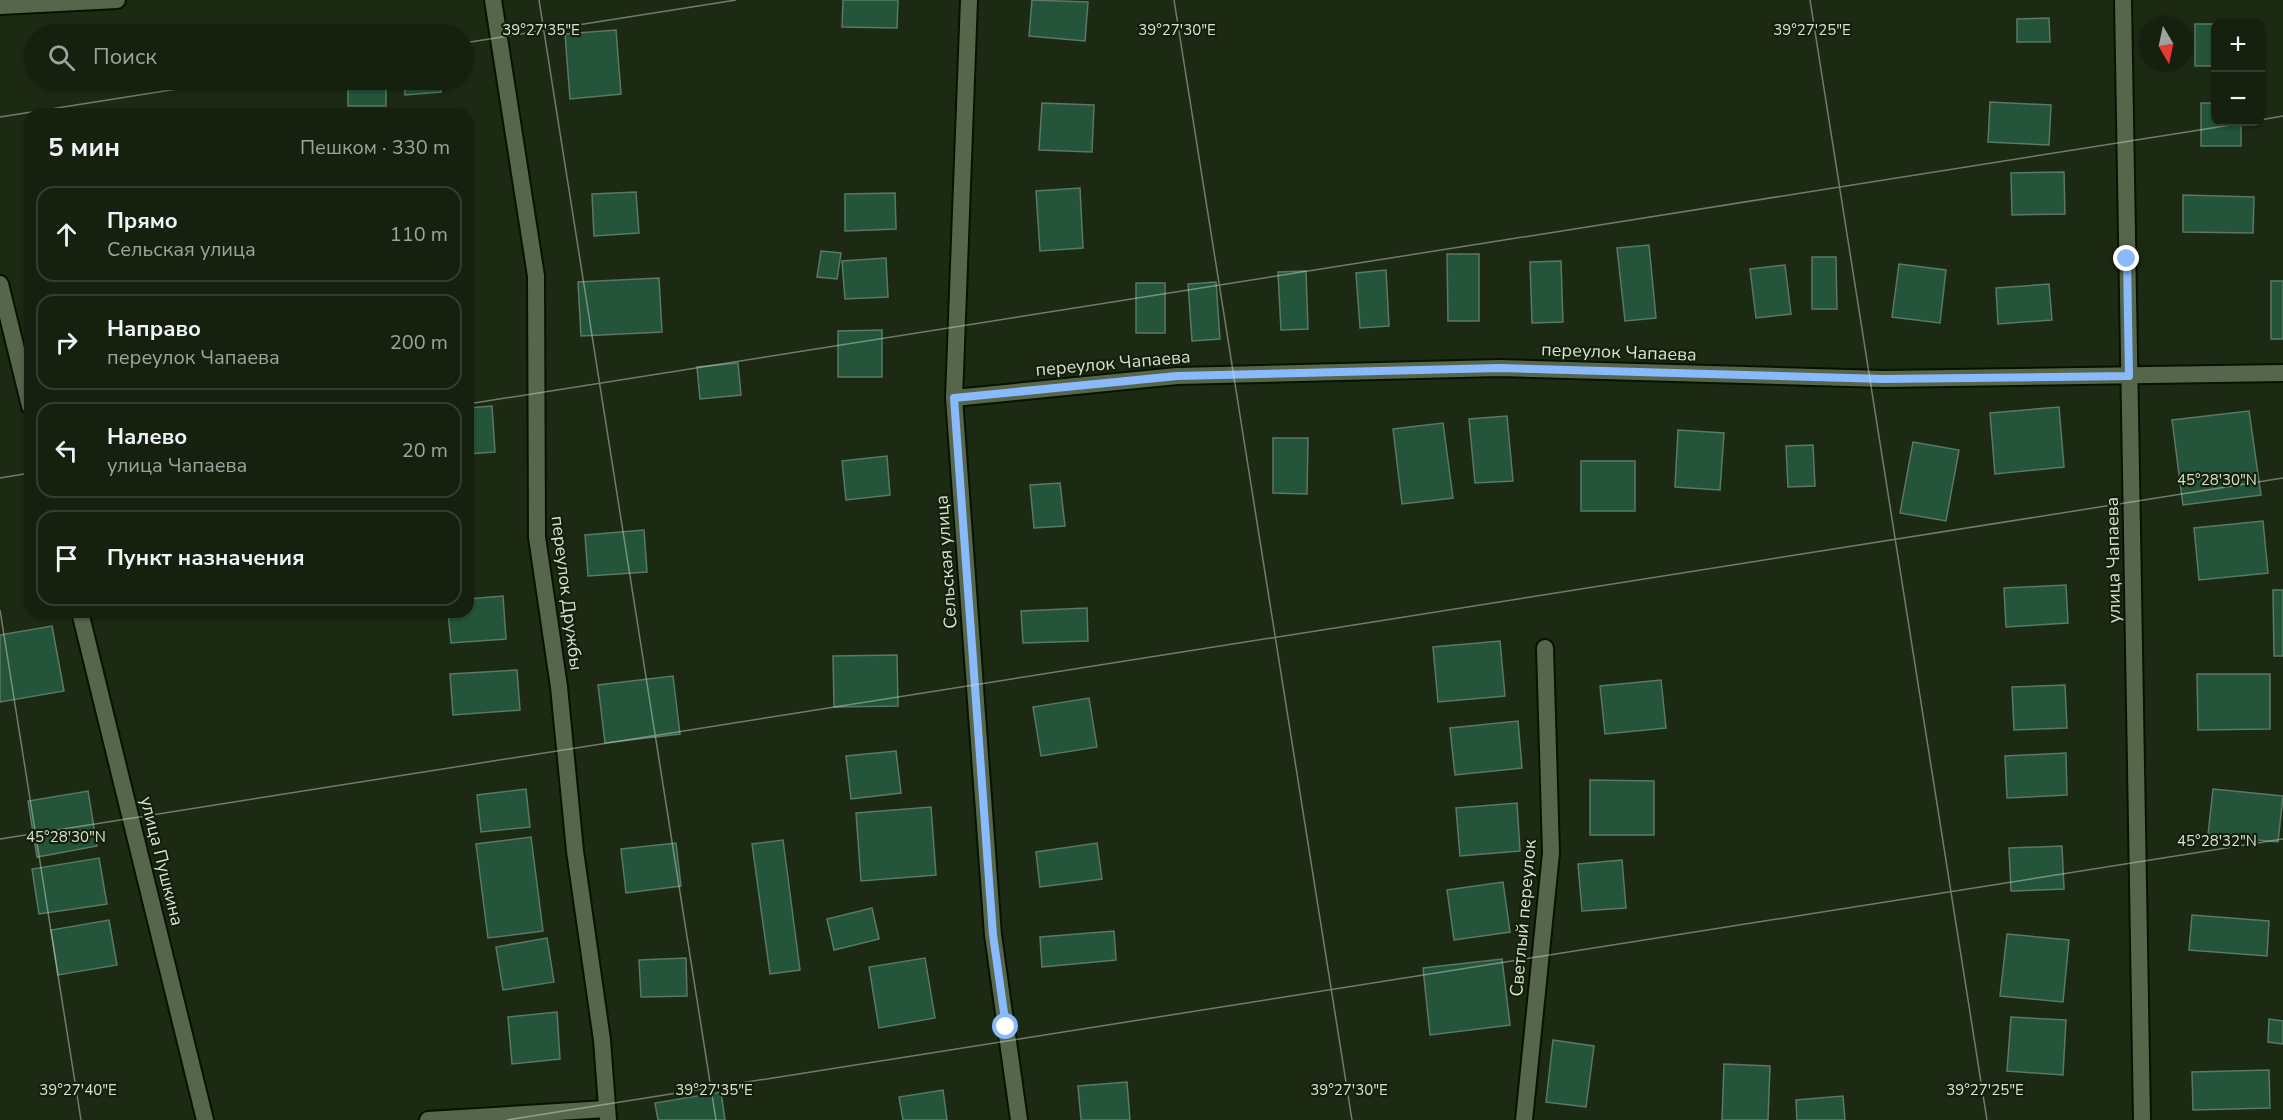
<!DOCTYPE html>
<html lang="ru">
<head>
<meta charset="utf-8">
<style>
  :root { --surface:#16200e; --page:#1f2817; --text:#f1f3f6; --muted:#9ea39e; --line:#353e2e }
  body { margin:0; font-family:"Nunito Sans",sans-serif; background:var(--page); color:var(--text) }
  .controls { position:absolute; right:18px; top:18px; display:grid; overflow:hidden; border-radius:12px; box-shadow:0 2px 4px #0004 }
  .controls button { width:54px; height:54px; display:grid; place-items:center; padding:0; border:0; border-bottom:2px solid var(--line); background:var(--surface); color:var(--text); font:30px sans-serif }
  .compass { position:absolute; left:2139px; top:18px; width:54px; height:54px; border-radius:50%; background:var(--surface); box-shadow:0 2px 4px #0004; rotate:171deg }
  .stop { position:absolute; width:18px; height:18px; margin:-14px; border:4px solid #8abafc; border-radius:50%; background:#fff }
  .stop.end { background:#8abafc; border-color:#fff; box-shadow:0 2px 6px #0008 }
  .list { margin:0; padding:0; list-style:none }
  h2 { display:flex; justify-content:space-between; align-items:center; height:78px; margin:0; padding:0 24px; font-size:26px }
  h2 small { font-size:20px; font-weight:400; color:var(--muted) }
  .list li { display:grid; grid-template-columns:39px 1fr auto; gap:18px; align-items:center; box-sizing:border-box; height:96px; margin:0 12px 12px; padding:0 12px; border:2px solid var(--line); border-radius:18px }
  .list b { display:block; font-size:22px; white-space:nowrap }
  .list p { margin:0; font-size:20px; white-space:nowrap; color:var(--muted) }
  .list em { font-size:20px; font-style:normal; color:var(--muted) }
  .icon { flex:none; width:33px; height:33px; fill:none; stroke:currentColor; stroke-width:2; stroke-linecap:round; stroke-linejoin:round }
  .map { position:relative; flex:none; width:2283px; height:1120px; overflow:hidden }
  .search { position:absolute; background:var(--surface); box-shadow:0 2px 4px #0004; left:24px; top:24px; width:450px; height:66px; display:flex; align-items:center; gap:15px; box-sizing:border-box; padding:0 21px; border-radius:33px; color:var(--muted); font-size:22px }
  .panel { position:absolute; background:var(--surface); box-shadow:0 2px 4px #0004; left:24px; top:108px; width:450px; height:510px; border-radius:18px }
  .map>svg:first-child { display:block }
</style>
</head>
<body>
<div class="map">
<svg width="2283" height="1120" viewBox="0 0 2283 1120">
  <rect width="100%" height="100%" fill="#1d2a13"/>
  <g fill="#24543a" stroke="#5a7865" stroke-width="1.5">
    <polygon points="843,0 898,0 897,28 842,27"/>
    <polygon points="1032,0 1088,2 1085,41 1029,36"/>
    <polygon points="2049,18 2050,42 2017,42 2017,19"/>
    <rect x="2195" y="24" width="21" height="42"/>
    <polygon points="616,30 621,94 570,99 565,34"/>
    <rect x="348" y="80" width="38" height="26"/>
    <polygon points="404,80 440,80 441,92 405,95"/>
    <polygon points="1990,102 2051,105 2049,145 1988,142"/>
    <polygon points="1042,103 1094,105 1092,152 1039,150"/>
    <polygon points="2201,103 2216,103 2216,122 2241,122 2241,146 2201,146"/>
    <polygon points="2064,172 2065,214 2012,215 2011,173"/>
    <polygon points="1080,188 1083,248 1040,251 1036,191"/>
    <polygon points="636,192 639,233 594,236 592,194"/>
    <polygon points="895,193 896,229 845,231 845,194"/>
    <polygon points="2183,195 2254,197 2253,233 2183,232"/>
    <polygon points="1649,245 1656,318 1625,321 1617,248"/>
    <polygon points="821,251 841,253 837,279 817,277"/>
    <polygon points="1447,254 1479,254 1479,321 1448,321"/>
    <polygon points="1812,257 1836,257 1837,309 1812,309"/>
    <polygon points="886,258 888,297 845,299 842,261"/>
    <polygon points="1561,261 1563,322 1532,323 1530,262"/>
    <polygon points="1899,264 1946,270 1940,323 1892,317"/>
    <polygon points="1785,265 1791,314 1756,318 1750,269"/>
    <polygon points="1386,270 1389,326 1360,328 1356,273"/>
    <polygon points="1306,271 1308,329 1281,330 1278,272"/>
    <polygon points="659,278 662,332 581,336 578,282"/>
    <rect x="2271" y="281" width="12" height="58"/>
    <polygon points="1216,282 1220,339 1192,341 1188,284"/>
    <rect x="1136" y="283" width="29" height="50"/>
    <polygon points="2049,284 2052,320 1998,324 1996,288"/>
    <polygon points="882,330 882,377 838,377 838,331"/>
    <polygon points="738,363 741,395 700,399 697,367"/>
    <polygon points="492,406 495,452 468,454 468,408"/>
    <polygon points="2059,407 2064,467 1995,474 1990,413"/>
    <polygon points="2249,411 2261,495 2183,505 2172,420"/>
    <polygon points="1507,416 1513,481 1475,483 1469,419"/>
    <polygon points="1443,423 1453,498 1402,504 1393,429"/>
    <polygon points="1678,430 1724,433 1720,490 1675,487"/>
    <polygon points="1273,438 1308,438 1307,494 1273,493"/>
    <polygon points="1913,442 1959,450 1946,521 1900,513"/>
    <polygon points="1813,445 1815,486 1788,487 1786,446"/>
    <polygon points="887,456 890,495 846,500 842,461"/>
    <rect x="1581" y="461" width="54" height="50"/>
    <polygon points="1060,483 1065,526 1034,528 1030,485"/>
    <polygon points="2263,521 2268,573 2199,580 2194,528"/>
    <polygon points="644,530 647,572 588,576 585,535"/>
    <polygon points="2066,585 2068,623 2006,627 2004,588"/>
    <polygon points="2273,590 2283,590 2283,656 2274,656"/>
    <polygon points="503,596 506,639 451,643 448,612 468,612 468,599"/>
    <polygon points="1087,608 1088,641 1023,643 1021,611"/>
    <polygon points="52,626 64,691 0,702 0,635"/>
    <polygon points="1500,641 1505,696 1438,702 1433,647"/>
    <polygon points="897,655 898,706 834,707 833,656"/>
    <polygon points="517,670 520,710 453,715 450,674"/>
    <polygon points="2197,674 2270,674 2270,729 2198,730"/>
    <polygon points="673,676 680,734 605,743 598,685"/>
    <polygon points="1661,680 1666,728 1605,734 1600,686"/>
    <polygon points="2065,685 2067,728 2014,730 2012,687"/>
    <polygon points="1089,698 1097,747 1041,756 1033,707"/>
    <polygon points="1518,721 1522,768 1455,775 1450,728"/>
    <polygon points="896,751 901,793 851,799 846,756"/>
    <polygon points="2066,753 2067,795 2007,798 2005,756"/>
    <polygon points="1590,780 1654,781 1654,835 1590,835"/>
    <polygon points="526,789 530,827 481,832 477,795"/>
    <polygon points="2213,789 2283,796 2278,842 2208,835"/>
    <polygon points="88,791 97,846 37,857 28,801"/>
    <polygon points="1517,803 1520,851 1460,856 1456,808"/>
    <polygon points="931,807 936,875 861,881 856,813"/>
    <polygon points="531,837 543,931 488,938 476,844"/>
    <polygon points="783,840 800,970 770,974 752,844"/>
    <polygon points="676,843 681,886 626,893 621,849"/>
    <polygon points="1097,843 1102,879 1040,887 1036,852"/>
    <polygon points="2062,846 2064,889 2011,891 2009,848"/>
    <polygon points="99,858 107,904 39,914 32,869"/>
    <polygon points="1622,860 1626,908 1582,911 1578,864"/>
    <polygon points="1503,882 1510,932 1454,940 1447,890"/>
    <polygon points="872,908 879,939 834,950 827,919"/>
    <polygon points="2192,915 2269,921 2267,956 2189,950"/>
    <polygon points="109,920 117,965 58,975 51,930"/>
    <polygon points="1114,931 1116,960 1042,967 1040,937"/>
    <polygon points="2007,934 2069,940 2063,1002 2000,996"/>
    <polygon points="547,938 554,982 503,990 496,947"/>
    <polygon points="686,958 687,996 641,997 639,960"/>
    <polygon points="925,958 935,1018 879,1028 869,967"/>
    <polygon points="1502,959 1510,1025 1430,1035 1423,968"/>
    <polygon points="557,1012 560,1059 512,1064 508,1017"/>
    <polygon points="2011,1017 2066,1020 2063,1075 2007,1071"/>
    <polygon points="2269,1019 2283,1021 2283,1044 2268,1042"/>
    <polygon points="1553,1040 1594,1046 1586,1107 1546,1102"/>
    <polygon points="1724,1064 1770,1066 1768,1120 1722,1120"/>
    <polygon points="2269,1070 2270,1108 2193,1110 2192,1072"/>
    <polygon points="1127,1082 1130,1120 1081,1120 1078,1086"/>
    <polygon points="943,1090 947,1120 903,1120 899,1097"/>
    <polygon points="721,1092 725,1120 658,1120 655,1103"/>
    <polygon points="1843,1096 1845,1120 1797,1120 1796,1100"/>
  </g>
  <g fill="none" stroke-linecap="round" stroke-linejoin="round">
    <g stroke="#071200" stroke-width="20">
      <g id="minor">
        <polyline points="493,0 536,276 537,537 559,687 575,851 602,1040 608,1120"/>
        <polyline points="969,0 954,398 993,935 1019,1120"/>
        <polyline points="2123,0 2142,1120"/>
        <polyline points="0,6 117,0"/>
        <polyline points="0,284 30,406"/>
        <polyline points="954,398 1177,376 1499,368 1884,379 2283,373"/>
        <polyline points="80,612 205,1120"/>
        <polyline points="428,1120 606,1109"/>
        <polyline points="1524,1120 1551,853 1545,648"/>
      </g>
    </g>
    <use href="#minor" stroke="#56664b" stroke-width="16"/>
  </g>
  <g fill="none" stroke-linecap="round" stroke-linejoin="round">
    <polyline stroke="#8abafc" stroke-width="8" points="1006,1027 993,935 954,398 1177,376 1499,368 1884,379 2129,376 2127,259"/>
  </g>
  <path fill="none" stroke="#d8e1d2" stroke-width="1.5" stroke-opacity="0.45" d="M 539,0 L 716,1120M 1174,0 L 1352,1120M 1810,0 L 1987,1120M 464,43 L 736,0M 0,117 L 234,80M 2260,120 L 2283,116M 468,404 L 2250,122M 0,478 L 30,473M 0,610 L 81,1120M 0,839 L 2283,478M 507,1120 L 2283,839"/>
  <g text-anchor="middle" stroke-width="4.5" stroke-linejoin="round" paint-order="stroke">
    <g font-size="18" fill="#d8e1d2" stroke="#142009">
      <text transform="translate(1619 352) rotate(2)" y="6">переулок Чапаева</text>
      <text transform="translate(1113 363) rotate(-5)" y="6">переулок Чапаева</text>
      <text transform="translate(2113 560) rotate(-91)" y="6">улица Чапаева</text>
      <text transform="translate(946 562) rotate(-94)" y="6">Сельская улица</text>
      <text transform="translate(567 593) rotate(83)" y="6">переулок Дружбы</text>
      <text transform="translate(162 861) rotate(76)" y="6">улица Пушкина</text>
      <text transform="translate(1523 918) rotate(-85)" y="6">Светлый переулок</text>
    </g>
  </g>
  <g font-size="15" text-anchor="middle" fill="#d8e1d2" stroke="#142009" stroke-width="4.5" stroke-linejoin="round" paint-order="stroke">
    <text x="541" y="35">39°27'35"E</text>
    <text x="1177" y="35">39°27'30"E</text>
    <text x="1812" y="35">39°27'25"E</text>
    <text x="2217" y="485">45°28'30"N</text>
    <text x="66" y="842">45°28'30"N</text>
    <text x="2217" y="846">45°28'32"N</text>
    <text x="78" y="1095">39°27'40"E</text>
    <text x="714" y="1095">39°27'35"E</text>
    <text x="1349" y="1095">39°27'30"E</text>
    <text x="1985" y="1095">39°27'25"E</text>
  </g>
</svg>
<div class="controls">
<button>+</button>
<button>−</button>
</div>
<svg class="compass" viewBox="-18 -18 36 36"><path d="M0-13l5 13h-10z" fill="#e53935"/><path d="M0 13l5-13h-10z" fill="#9ea39e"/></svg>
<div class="stop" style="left:1006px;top:1027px"></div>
<div class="stop end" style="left:2127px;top:259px"></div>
<div class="search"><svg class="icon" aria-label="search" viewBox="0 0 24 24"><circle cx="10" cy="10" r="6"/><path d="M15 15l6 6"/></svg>Поиск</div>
<section class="panel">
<h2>5 мин<small>Пешком · 330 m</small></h2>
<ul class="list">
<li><svg class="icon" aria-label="ahead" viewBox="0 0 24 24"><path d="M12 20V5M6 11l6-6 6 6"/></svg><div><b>Прямо</b><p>Сельская улица</p></div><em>110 m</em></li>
<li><svg class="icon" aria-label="right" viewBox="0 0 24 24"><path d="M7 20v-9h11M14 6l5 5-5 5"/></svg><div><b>Направо</b><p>переулок Чапаева</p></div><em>200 m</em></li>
<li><svg class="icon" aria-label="left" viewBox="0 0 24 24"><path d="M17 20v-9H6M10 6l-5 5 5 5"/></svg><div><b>Налево</b><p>улица Чапаева</p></div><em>20 m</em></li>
<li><svg class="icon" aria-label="arrive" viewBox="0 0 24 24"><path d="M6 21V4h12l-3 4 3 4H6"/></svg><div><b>Пункт назначения</b></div></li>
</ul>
</section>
</div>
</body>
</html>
